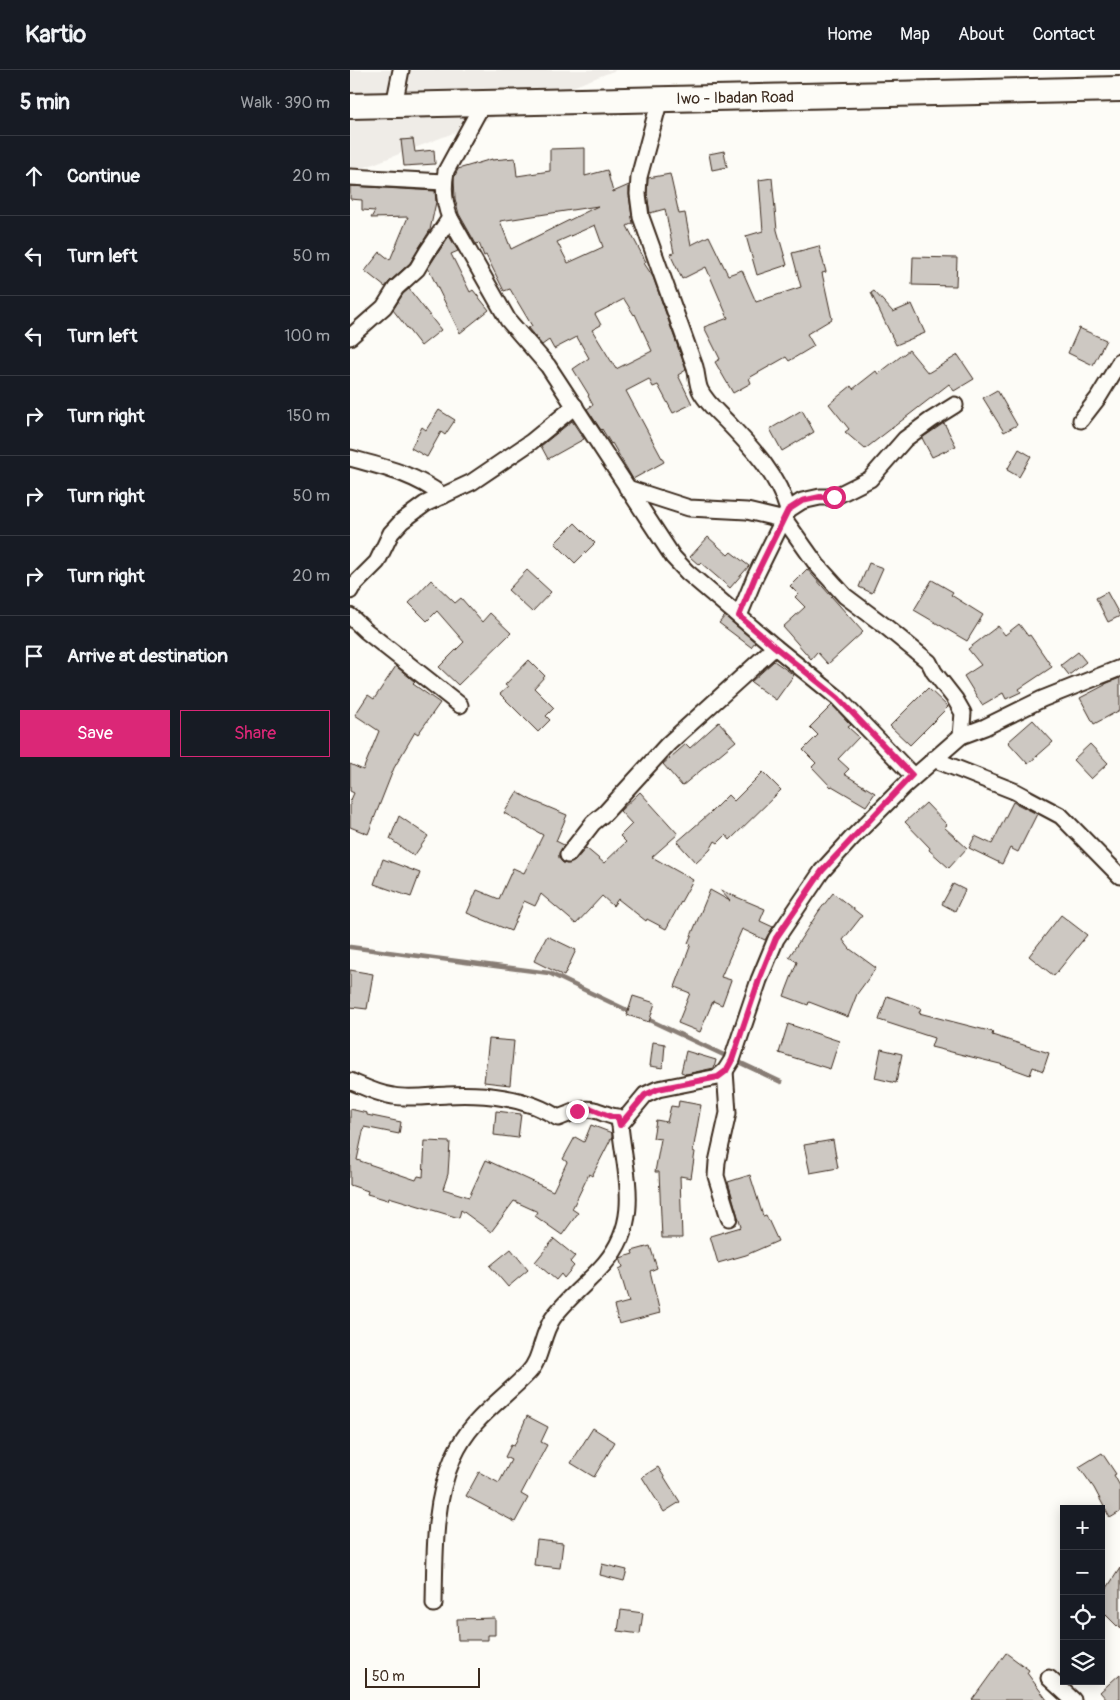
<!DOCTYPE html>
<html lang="en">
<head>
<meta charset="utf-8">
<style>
  :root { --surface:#171b24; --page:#242831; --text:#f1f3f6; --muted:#9ea1a6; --line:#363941; --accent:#db2777 }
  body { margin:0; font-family:Pangolin,sans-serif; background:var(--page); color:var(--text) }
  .controls { position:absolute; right:15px; bottom:15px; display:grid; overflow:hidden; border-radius:0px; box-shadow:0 2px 12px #0003 }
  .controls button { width:45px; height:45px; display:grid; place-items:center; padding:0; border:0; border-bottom:1px solid var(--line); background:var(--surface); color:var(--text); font:25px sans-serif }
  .scale { position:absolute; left:15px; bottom:12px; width:115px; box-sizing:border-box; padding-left:5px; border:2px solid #3b2a1e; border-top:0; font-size:14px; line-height:18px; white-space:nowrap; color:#3b2a1e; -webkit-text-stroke:4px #fdfcf7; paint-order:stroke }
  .stop { position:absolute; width:15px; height:15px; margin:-11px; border:4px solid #db2777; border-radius:50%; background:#fff }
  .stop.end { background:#db2777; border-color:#fff; box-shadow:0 1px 5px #0008 }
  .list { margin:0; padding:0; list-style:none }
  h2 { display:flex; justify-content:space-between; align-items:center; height:65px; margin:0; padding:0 20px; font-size:21px }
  h2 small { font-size:16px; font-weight:400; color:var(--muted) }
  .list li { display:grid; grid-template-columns:32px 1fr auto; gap:15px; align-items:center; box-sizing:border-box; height:80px; padding:0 20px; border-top:1px solid var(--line) }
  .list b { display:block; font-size:19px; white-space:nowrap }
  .list em { font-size:16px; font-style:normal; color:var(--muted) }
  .actions { display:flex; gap:10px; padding:15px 20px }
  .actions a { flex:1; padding:11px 0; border:1px solid var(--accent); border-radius:0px; text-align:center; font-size:18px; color:var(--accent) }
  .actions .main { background:var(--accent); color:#fff }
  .icon { flex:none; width:28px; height:28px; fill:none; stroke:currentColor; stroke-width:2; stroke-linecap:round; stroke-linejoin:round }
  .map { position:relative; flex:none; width:770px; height:1630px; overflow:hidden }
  header { display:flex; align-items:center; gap:30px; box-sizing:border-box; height:70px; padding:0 25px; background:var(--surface); border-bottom:1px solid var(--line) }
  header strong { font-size:24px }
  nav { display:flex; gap:28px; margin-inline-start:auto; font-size:18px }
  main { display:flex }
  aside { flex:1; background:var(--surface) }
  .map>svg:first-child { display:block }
</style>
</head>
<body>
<header>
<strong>Kartio</strong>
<nav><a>Home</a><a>Map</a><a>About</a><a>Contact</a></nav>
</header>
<main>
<aside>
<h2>5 min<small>Walk · 390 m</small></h2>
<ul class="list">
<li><svg class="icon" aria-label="ahead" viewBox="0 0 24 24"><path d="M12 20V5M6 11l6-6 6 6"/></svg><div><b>Continue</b></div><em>20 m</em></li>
<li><svg class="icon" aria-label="left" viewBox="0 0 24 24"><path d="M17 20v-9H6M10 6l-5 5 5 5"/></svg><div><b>Turn left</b></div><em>50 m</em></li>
<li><svg class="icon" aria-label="left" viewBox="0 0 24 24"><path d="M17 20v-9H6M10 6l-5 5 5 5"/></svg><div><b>Turn left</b></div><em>100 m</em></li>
<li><svg class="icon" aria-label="right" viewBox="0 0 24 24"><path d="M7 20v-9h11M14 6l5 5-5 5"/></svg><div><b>Turn right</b></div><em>150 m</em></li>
<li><svg class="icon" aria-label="right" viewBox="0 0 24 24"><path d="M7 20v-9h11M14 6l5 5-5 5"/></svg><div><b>Turn right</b></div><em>50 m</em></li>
<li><svg class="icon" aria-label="right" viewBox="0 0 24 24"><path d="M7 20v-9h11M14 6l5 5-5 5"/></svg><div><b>Turn right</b></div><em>20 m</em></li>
<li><svg class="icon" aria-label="arrive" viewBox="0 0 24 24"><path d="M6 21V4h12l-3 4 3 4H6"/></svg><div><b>Arrive at destination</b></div></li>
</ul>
<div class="actions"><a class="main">Save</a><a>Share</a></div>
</aside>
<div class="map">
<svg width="770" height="1630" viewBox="0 0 770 1630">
  <rect width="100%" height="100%" fill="#fdfcf7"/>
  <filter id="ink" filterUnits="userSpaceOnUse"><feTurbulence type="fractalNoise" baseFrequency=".02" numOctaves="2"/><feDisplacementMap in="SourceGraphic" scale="10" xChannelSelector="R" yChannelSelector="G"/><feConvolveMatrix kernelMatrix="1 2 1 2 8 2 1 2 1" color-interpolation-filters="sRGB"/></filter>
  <g filter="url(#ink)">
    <polygon fill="#efece7" points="0,0 266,0 0,103"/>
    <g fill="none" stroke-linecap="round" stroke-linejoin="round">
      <g stroke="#887d74" stroke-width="4.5">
        <polyline points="0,877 199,903 283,943"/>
        <polyline points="295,948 431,1012"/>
      </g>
    </g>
    <g fill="#cdc8c2" stroke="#3b2a1e" fill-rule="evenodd">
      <polygon points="63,69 65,82 84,80 85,94 54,96 51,70"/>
      <path d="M 235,78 L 235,106 L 257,100 L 263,122 L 279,115 L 279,125 L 283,153 L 277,156 L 296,192 L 294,193 L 303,207 L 336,300 L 328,305 L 342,334 L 323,343 L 308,315 L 303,317 L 299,309 L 276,321 L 314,392 L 283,409 L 262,373 L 261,374 L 252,359 L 251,360 L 237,339 L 243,335 L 238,326 L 239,325 L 223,299 L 239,288 L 227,267 L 204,279 L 199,270 L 192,275 L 178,258 L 182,256 L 160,219 L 154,221 L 136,185 L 134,186 L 129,173 L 126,174 L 109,144 L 105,129 L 104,108 L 108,99 L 142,89 L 142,90 L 165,88 L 167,106 L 200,101 L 200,79 ZM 248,136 L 161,179 L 150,151 ZM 245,155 L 253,177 L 218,193 L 207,172 ZM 274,229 L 284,245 L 285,244 L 302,281 L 266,299 L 242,260 L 251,255 L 245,244 Z"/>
      <polygon points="374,81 377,97 362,100 359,84"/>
      <polygon points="320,104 329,144 335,143 341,175 359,166 378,205 392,200 406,232 451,217 442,183 469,176 476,202 472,203 482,249 457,264 464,276 439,291 436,287 399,308 401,313 383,323 365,292 370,289 354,257 378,248 356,197 332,209 320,184 324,183 315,139 300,143 297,124 298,108"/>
      <polygon points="422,108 427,160 437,195 407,205 396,166 413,161 409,110"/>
      <polygon points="0,116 85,121 86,132 80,160 60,193 40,211 35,217 15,201 30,182 40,190 58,147 21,148 25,141 12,140 12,130 0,129"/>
      <polygon points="99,166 108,181 101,184 120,222 123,220 139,240 110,263 78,198"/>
      <polygon points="563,187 607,188 606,216 562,215"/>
      <polygon points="59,219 91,260 71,276 43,240 53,224"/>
      <polygon points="524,221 543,242 562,234 575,263 546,275 521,223"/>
      <polygon points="729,258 756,270 743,295 718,283"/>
      <polygon points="559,280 578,303 608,285 624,309 604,321 599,314 515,379 495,362 499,359 479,334 501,316 503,319 526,301 528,304"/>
      <polygon points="647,320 667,355 654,362 633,328"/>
      <polygon points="89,340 105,350 95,365 91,362 77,387 61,378 72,357 76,360"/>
      <polygon points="452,340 464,362 432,381 420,359"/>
      <polygon points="222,351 234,369 198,389 191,376"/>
      <polygon points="594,353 606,376 582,387 572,368"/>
      <polygon points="669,379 681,386 669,407 657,400"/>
      <polygon points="225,453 245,473 225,493 205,473"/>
      <polygon points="358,467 378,485 381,482 399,496 380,518 351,493 349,495 340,487"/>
      <polygon points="519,493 533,498 522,523 509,517"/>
      <polygon points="457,499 513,562 478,594 467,582 461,589 433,557 455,537 445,527 448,524 440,516"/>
      <polygon points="177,500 201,522 182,542 158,520"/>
      <polygon points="81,510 105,533 111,528 132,552 140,543 161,563 108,615 89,597 114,572 87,541 77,551 59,533"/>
      <polygon points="582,510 603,522 601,525 633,545 617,571 564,540"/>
      <polygon points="757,522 770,546 758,552 746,528"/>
      <polygon points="375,546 405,572 401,577 369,553"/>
      <polygon points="669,554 678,566 680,565 702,597 669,619 671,622 656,629 653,623 632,635 614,606 631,595 618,579 648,556 655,565"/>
      <polygon points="728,582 736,592 719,605 711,595"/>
      <polygon points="179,590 195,606 184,618 204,638 196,646 200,650 188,662 150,624 158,617 155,615"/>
      <polygon points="424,591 444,605 426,630 401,612"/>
      <polygon points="46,596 65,612 63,614 90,633 68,664 65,662 44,698 18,764 0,757 0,732 4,723 0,721 0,694 13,700 29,661 5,645 18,625 24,629"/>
      <polygon points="770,608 770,640 744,654 730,628 755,615 755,614"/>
      <polygon points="578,618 598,637 560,675 540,656"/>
      <polygon points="482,635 501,655 498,657 509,667 488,689 499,699 494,704 525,723 516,736 482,716 481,717 462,697 466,693 453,680 468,665 460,657"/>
      <polygon points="683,650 703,672 678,694 658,672"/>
      <polygon points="369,652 386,671 332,716 313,694 336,674 340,678"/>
      <polygon points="740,674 758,693 741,709 723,690"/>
      <polygon points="413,702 431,720 380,770 376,765 368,773 365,771 360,780 346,793 327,772 360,743 378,725 384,731"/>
      <polygon points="167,722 181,730 217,745 206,771 214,775 209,783 209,788 213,793 217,794 225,791 236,778 254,793 276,772 270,766 282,754 270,741 290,722 328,764 302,787 343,810 316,859 297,849 296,851 268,829 263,836 252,826 226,854 191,824 185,836 174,831 161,861 117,843 127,820 149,829 163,798 174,803 193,765 154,743"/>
      <polygon points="663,732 687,744 668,782 660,778 652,794 619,778 625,766 642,774"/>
      <polygon points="576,733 597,755 594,757 617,778 599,798 579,780 580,778 555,752"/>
      <polygon points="49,746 78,766 64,786 40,769"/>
      <polygon points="33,789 70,803 61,827 24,814"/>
      <polygon points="603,814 615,820 605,841 592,834"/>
      <polygon points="360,820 380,831 370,820 415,839 410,851 423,857 415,870 392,859 371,907 381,910 372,935 363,931 350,962 328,953 340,923 325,917 341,874 338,873"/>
      <polygon points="483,823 512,846 493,870 500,879 526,898 507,924 498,947 459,932 458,935 434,926 447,892 439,887 469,841"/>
      <polygon points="711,845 737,865 704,906 679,886"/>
      <polygon points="197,866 226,880 214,906 184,891"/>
      <polygon points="0,900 23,904 17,939 0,937"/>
      <polygon points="283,926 305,933 299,952 277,945"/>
      <polygon points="537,926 571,938 569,943 643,962 642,965 699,983 693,1001 683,997 680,1005 650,994 581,977 584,968 529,950"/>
      <polygon points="438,954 489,971 480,999 429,983"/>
      <polygon points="139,969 164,971 160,1015 134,1012"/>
      <polygon points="303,972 315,974 313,998 300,996"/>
      <polygon points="531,979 552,984 546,1013 525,1008"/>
      <polygon points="336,981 366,990 364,998 336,1004 331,1002"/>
      <polygon points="329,1031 351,1035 343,1081 345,1082 341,1108 330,1106 332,1168 312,1168 309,1102 305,1102 311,1069 303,1068 306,1050 317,1052 321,1036 328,1037"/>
      <polygon points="0,1039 17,1043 17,1045 51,1052 49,1064 14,1057 7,1090 66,1110 68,1106 73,1107 75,1071 100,1072 98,1104 93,1119 119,1127 136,1090 203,1121 217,1092 213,1089 225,1067 234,1072 241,1055 262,1063 262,1067 242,1106 239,1104 222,1139 228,1143 212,1165 185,1146 188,1142 164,1131 141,1162 111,1140 109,1148 39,1127 38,1130 17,1124 18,1121 0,1115"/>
      <polygon points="146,1041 171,1044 168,1068 144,1065"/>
      <polygon points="483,1070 488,1098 460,1103 454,1075"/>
      <polygon points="400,1105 413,1146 416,1145 428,1171 396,1185 368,1193 360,1166 391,1157 378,1112"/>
      <polygon points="204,1169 225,1186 220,1192 224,1196 214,1208 211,1204 206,1210 185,1192"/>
      <polygon points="300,1176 307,1198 300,1201 310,1243 269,1254 264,1236 279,1232 269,1199 273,1197 270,1188 283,1184 282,1181"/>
      <polygon points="161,1179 178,1200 158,1217 140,1196"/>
      <polygon points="177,1346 198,1357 191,1372 197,1375 171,1424 178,1428 165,1452 116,1426 129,1402 149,1413 161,1390 155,1387 161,1375 164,1376"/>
      <polygon points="243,1358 265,1372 244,1407 221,1393"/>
      <polygon points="752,1383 766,1404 764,1405 770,1416 770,1442 760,1448 744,1418 729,1397"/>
      <polygon points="308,1397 330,1432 314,1442 292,1407"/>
      <polygon points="187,1470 213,1473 210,1498 184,1495"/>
      <polygon points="252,1494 277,1500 274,1511 250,1505"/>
      <polygon points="770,1498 770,1559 751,1540 751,1515 757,1518"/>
      <polygon points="271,1540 293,1543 290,1564 268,1561"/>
      <polygon points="145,1548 145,1565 138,1565 138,1570 108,1570 107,1549"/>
      <polygon points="656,1583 679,1600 677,1603 697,1630 622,1630"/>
      <polygon points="770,1604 770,1630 757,1630 750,1622"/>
    </g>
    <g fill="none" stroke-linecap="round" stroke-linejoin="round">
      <g stroke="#3b2a1e" stroke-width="19">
        <g id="street">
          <path d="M 310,29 L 289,107 L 288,124 L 291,147 L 345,297 C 347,304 347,313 350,320 C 356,333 370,344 380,355 C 404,380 428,406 438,440 L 405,507 L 389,546"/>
          <path d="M 133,33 L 96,101 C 93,117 94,133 100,148 L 158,250 L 198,296 L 323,487 L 337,502 L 425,577 L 488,628 L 562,705"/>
          <polyline points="44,35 51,0"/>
          <polyline points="0,107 94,112"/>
          <polyline points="0,267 34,237 46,218 67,199 77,182 100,148"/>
          <polyline points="731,350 748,328 770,292"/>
          <path d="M 0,388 C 33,397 65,404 93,426"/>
          <polyline points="277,418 339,438 397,441 435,450 467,495 495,526 535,556 579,592 584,602 605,629 613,643 611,666"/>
          <polyline points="438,440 452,431 470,427 484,427 520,409 555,369 581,350 605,335"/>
          <polyline points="0,521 2,517 27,492 41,463 52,451 75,434 122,412 181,372 225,336"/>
          <polyline points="0,546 16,561 110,635"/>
          <polyline points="583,689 664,721 711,746 770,806"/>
          <polyline points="218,785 243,753 255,743 318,674 425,577"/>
          <polyline points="375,1001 378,1043 367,1092 366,1106 379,1148"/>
          <path d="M 0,1011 C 14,1017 28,1024 43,1026 C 60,1029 80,1026 97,1025 C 133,1023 177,1027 208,1048 C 219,1044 233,1037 244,1040 C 253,1042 260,1047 268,1047 L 270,1055 L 295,1025 L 308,1019 L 368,1007 L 375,1001 L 382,990 L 409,910 L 426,869 L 472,801 L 502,768 L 555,715 L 611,666 L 635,657 L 692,629 L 770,598"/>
          <path d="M 84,1534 C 85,1486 83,1433 103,1388 C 120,1349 150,1332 178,1303 C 192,1289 191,1265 203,1248 C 217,1228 239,1212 255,1193 C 292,1150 275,1105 270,1055"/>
          <polyline points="699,1608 723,1630"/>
        </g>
      </g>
      <g stroke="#3b2a1e" stroke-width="28">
        <polyline id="primary" points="0,36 770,19"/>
      </g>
      <use href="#street" stroke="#fdfcf7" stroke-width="15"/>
      <use href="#primary" stroke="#fdfcf7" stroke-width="24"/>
    </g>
  </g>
  <g fill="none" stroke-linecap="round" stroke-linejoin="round" filter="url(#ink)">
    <polyline stroke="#db2777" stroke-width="6" points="227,1041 242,1039 262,1047 268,1047 270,1055 295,1025 308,1019 368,1007 376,1001 382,990 409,910 426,868 472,801 562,705 488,628 425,577 389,546 405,507 438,440 452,431 470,427 484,427"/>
  </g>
  <g text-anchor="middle" stroke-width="4" stroke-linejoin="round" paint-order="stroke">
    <g font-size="16" fill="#3b2a1e" stroke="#fdfcf7">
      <text transform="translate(385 27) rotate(-1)" y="6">Iwo - Ibadan Road</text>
    </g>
  </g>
</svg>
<div class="controls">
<button>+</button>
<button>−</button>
<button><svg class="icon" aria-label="locate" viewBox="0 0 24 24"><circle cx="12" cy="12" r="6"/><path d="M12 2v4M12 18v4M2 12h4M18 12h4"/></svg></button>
<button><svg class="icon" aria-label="layers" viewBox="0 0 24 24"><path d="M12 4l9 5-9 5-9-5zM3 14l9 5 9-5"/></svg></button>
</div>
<div class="scale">50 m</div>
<div class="stop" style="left:484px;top:427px"></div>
<div class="stop end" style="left:227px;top:1041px"></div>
</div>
</main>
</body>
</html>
